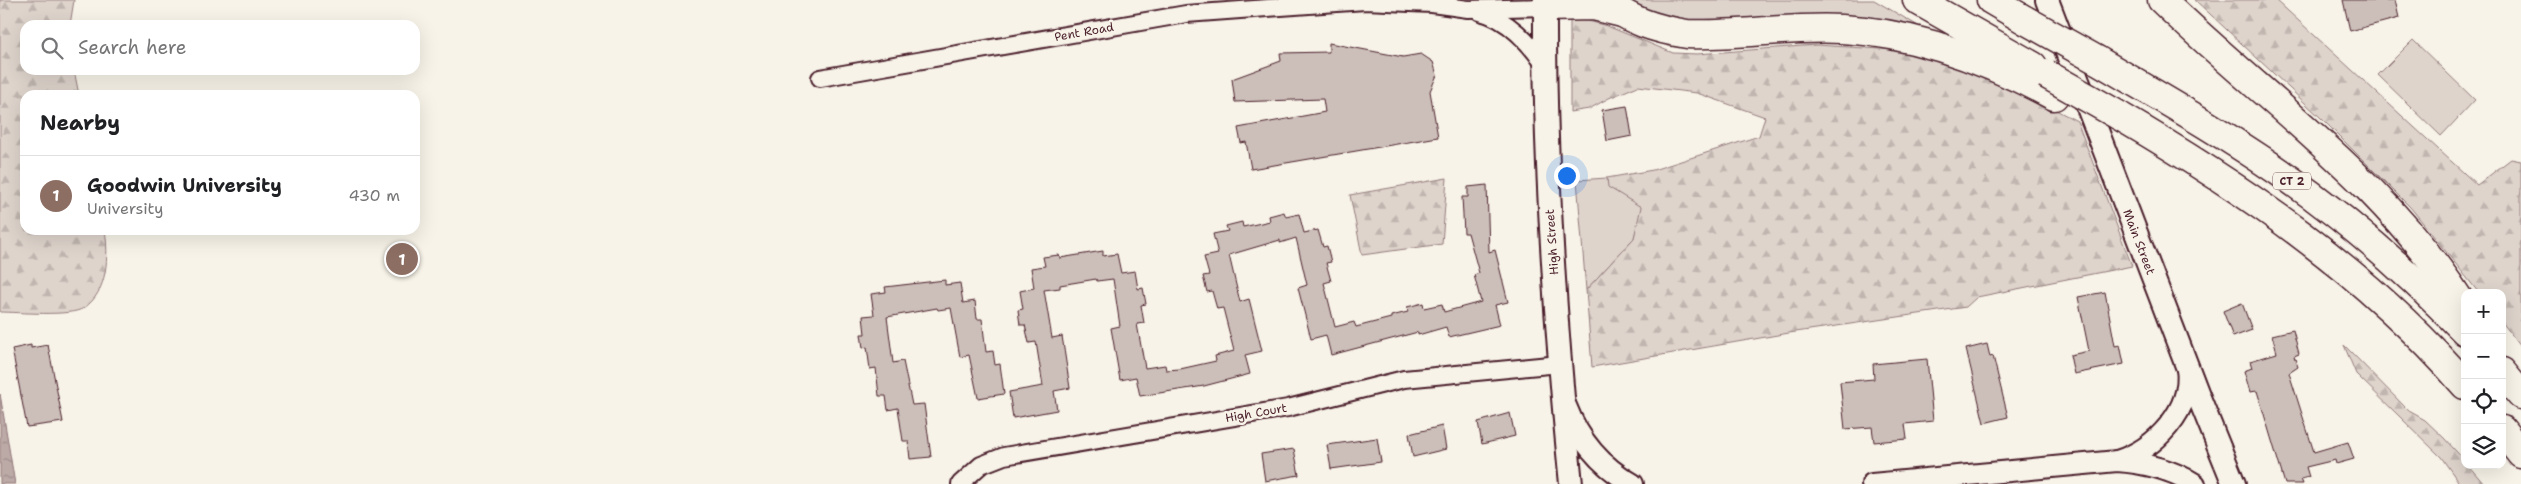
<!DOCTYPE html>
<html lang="en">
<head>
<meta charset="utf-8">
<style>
  :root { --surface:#fff; --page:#f2f2f2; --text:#202124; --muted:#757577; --line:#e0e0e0; --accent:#0b8043 }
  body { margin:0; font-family:"Shantell Sans",sans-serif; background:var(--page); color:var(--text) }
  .controls { position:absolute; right:15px; bottom:15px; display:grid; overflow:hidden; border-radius:10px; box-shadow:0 5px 20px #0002 }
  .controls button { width:45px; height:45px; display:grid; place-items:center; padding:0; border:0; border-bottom:1px solid var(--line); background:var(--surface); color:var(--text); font:25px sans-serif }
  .you { position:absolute; left:1566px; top:175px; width:18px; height:18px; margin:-12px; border:4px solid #fff; border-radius:50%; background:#1a73e8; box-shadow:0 0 0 8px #1a73e833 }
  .badge { display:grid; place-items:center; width:32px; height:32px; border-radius:50%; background:var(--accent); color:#fff; font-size:16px; font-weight:700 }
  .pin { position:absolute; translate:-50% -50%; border:2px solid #fff; box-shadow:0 1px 5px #0006 }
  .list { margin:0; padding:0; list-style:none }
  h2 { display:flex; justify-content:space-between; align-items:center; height:65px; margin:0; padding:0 20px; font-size:21px }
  h2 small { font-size:16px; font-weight:400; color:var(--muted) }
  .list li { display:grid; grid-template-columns:32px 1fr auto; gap:15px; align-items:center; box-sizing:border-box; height:80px; padding:0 20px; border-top:1px solid var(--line) }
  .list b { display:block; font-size:19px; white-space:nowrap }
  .list p { margin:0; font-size:16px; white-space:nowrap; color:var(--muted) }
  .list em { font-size:16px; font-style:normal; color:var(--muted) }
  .icon { flex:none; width:28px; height:28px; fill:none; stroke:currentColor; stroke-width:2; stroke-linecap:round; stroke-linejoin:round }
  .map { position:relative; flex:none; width:2521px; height:484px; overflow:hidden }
  .search { position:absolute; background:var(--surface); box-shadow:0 5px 20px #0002; left:20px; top:20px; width:400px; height:55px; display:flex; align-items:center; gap:12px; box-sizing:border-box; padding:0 18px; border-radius:15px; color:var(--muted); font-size:19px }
  .panel { position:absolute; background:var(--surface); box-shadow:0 5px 20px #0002; left:20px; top:90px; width:400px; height:145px; border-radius:15px }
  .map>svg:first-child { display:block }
</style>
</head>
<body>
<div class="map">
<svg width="2521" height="484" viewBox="0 0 2521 484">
  <defs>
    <pattern id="forest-firs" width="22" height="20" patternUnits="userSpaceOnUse" patternTransform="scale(1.25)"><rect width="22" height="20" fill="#ded4cc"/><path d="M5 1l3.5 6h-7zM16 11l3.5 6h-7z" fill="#c0b6af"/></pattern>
    <pattern id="water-ripples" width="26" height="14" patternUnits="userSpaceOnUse" patternTransform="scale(1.25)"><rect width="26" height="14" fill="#bcaaa7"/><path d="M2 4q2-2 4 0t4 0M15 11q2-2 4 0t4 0" fill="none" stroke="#9b8a88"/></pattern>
  </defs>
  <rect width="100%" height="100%" fill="#f7f3e8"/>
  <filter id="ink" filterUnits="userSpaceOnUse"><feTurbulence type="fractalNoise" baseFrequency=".02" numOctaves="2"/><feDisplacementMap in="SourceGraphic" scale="10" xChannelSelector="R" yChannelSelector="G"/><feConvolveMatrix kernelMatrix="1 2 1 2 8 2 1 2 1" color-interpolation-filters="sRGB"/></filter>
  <g filter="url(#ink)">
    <g fill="#ded4cc" stroke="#947a7c">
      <path d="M 1629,0 L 1874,0 L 1932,34 C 1895,28 1853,17 1815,16 C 1755,14 1682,36 1629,0 Z"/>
      <polygon points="2413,40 2475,100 2441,136 2378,75"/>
      <polygon points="1607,178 1609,187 1642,207 1634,238 1586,290 1577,180"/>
    </g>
    <g fill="url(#forest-firs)" stroke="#947a7c">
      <path d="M 0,0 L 74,0 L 70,25 L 25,25 L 25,70 L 74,70 L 79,95 L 25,95 L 25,230 L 105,230 C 109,255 108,292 84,308 C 70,317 18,312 0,312 Z"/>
      <polygon points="2195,0 2276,0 2477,185 2511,159 2521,161 2521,347 2502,322 2502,293 2479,293 2411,208 2321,118"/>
      <polygon points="1570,16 1607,26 1673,53 1697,54 1816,45 1913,51 1985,73 2077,121 2132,266 1977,297 1966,307 1789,333 1592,367 1586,290 1634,238 1641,207 1608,187 1607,178 1653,170 1759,136 1765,117 1697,93 1638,86 1609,98 1589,109 1570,112"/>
      <polygon points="1447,178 1442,244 1362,255 1350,195"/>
      <polygon points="2344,345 2409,411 2425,420 2444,438 2465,461 2465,465 2468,465 2484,484 2460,484 2441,457 2356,374"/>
    </g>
    <polygon fill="url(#water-ripples)" stroke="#8e7275" points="0,394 15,484 0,484"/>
    <g fill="#ccbfb9" stroke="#4a1f2b">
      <polygon points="2343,0 2395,0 2399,18 2350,31"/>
      <polygon points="1329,43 1403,57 1421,54 1433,62 1437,75 1430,91 1438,137 1251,169 1246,142 1241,143 1238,128 1325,112 1323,99 1235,102 1232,79 1281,61 1280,53 1329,52"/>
      <polygon points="1627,106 1632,136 1607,141 1602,110"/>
      <polygon points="1487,185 1489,252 1495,250 1508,302 1495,305 1500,325 1449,337 1446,327 1418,335 1418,332 1331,355 1326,335 1311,339 1298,288 1307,285 1296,238 1280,243 1280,240 1229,255 1240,302 1249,299 1262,351 1245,355 1250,374 1204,386 1140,396 1136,377 1120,380 1111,328 1120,326 1113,279 1097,281 1096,279 1060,285 1060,288 1044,290 1052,338 1062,336 1070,388 1054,391 1057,410 1013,418 1009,392 1043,386 1036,342 1029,343 1025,325 1020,325 1018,310 1023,309 1020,291 1034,288 1031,268 1045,266 1043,257 1059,255 1060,258 1103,251 1103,256 1117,254 1121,273 1135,271 1138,289 1143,288 1146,304 1141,305 1144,323 1137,324 1145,368 1165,365 1166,370 1180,369 1216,361 1215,356 1234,351 1223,308 1217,309 1212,291 1207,292 1203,276 1209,275 1204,257 1218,254 1213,234 1228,231 1226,226 1242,222 1243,227 1270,221 1269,216 1284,212 1286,217 1299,214 1304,233 1318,230 1323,247 1327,246 1331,262 1326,263 1331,281 1324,283 1335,327 1354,322 1356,327 1391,318 1391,316 1408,312 1407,307 1423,303 1424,308 1442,304 1444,312 1481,302 1474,275 1479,273 1468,233 1464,233 1462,197 1468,197 1468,187"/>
      <polygon points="945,280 945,285 960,283 963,303 975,301 977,319 982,319 986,352 993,351 995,365 1000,364 1004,394 978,398 969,355 960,357 951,308 938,310 937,308 887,317 893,363 903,361 912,405 924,404 931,457 910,459 908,441 903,441 898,408 888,410 886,396 879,396 876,368 870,369 867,347 863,348 861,334 865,334 863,316 874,315 871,294 886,292 885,287"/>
      <polygon points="2105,292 2115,346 2120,345 2124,364 2074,374 2070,355 2089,351 2078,297"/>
      <polygon points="2242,303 2252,330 2233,337 2223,311"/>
      <polygon points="2293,330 2299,354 2294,356 2298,367 2289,373 2314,452 2348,442 2354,459 2336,464 2335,460 2306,467 2309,477 2301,479 2303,484 2285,484 2257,391 2250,392 2244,371 2252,368 2250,361 2277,353 2272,335"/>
      <polygon points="1987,344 1990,357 1993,356 2008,417 1984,423 1966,349"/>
      <polygon points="31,345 31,348 48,345 63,422 27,427 12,349"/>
      <polygon points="1927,359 1933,421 1905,424 1907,439 1874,442 1872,427 1845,429 1840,382 1874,379 1873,364"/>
      <polygon points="1510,413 1515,436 1482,444 1478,422"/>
      <polygon points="1442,426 1446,449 1413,457 1409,434"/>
      <polygon points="1377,438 1381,462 1331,469 1327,445"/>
      <polygon points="1294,449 1299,475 1265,481 1261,454"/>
    </g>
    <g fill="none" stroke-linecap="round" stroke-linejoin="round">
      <g stroke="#4a1f2b" stroke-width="20">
        <g id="minor">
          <path d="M 1480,12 C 1507,18 1531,44 1545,66"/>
          <polyline points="820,78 1186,14 1365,1 1432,4 1468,9 1545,7"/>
          <polyline points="960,484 981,465 1004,456 1288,408 1404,379 1560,364"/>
        </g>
      </g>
      <g stroke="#4a1f2b" stroke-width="24">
        <g id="tertiary">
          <path d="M 1566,406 C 1579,440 1602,467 1633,484"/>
          <path d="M 2117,461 C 2155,449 2193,410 2187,368"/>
          <path d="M 1872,484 L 2117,461 C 2145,463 2171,469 2195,484"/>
        </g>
      </g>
      <g stroke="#4a1f2b" stroke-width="26">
        <g id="secondary">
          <path d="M 1545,0 C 1544,162 1555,323 1571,484"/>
          <polyline points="2047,0 2200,400 2234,484"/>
        </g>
      </g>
      <g stroke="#4a1f2b" stroke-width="31">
        <g id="motorway">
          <path d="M 1606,0 C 1628,21 1656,29 1687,34 C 1738,36 1790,26 1842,29 C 1917,33 1989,61 2054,96"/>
          <polyline points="1917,0 2033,66"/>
          <polyline points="1991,0 2025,20"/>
          <path d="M 2162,0 C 2265,100 2389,184 2465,309"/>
          <polyline points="1545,7 1593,6 1622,13"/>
          <path d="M 2097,60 C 2158,96 2220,131 2278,171 C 2346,218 2408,272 2465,331"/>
          <path d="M 2118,115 C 2246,190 2367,272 2465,385"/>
          <polyline points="2502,372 2521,395"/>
          <polyline points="2502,430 2521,454"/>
        </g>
      </g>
      <use href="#minor" stroke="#f7f3e8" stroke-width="16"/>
      <use href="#tertiary" stroke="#f7f3e8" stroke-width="20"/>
      <use href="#secondary" stroke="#f7f3e8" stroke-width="22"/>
      <use href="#motorway" stroke="#f7f3e8" stroke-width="28"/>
      <g stroke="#4a1f2b" stroke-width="31" stroke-linecap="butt">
        <g id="motorway-bridge">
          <polyline points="2025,20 2097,60"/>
          <polyline points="2046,74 2118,115"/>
        </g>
      </g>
      <use href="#motorway-bridge" stroke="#f7f3e8" stroke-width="28"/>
    </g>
  </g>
  <g text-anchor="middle" stroke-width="5" stroke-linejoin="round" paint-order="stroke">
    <rect fill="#f7f3e8" stroke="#7e5f64" stroke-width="1" x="2273" y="172.5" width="38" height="17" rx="4"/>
    <g font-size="11" font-weight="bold" fill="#4a1f2b">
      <text x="2292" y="185">CT 2</text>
    </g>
    <g font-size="12" fill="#4a1f2b" stroke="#f7f3e8">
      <text transform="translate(1084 32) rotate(-10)" y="4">Pent Road</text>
      <text transform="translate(1552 242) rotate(-94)" y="4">High Street</text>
      <text transform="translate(2139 242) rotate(69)" y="4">Main Street</text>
      <text transform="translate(1256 413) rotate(-10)" y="4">High Court</text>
    </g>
  </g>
</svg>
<div class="controls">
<button>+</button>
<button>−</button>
<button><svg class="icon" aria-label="locate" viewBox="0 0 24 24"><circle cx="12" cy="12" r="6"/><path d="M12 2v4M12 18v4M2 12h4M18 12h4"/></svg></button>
<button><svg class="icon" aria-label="layers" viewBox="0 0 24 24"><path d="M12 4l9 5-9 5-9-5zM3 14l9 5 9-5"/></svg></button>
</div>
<div class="you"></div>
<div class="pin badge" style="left:402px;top:259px;background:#8d6e63">1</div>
<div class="search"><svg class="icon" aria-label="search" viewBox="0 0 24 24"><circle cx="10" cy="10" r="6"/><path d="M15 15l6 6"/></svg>Search here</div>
<section class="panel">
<h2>Nearby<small></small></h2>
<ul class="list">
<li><span class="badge" style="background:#8d6e63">1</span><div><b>Goodwin University</b><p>University</p></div><em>430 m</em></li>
</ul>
</section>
</div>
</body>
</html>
